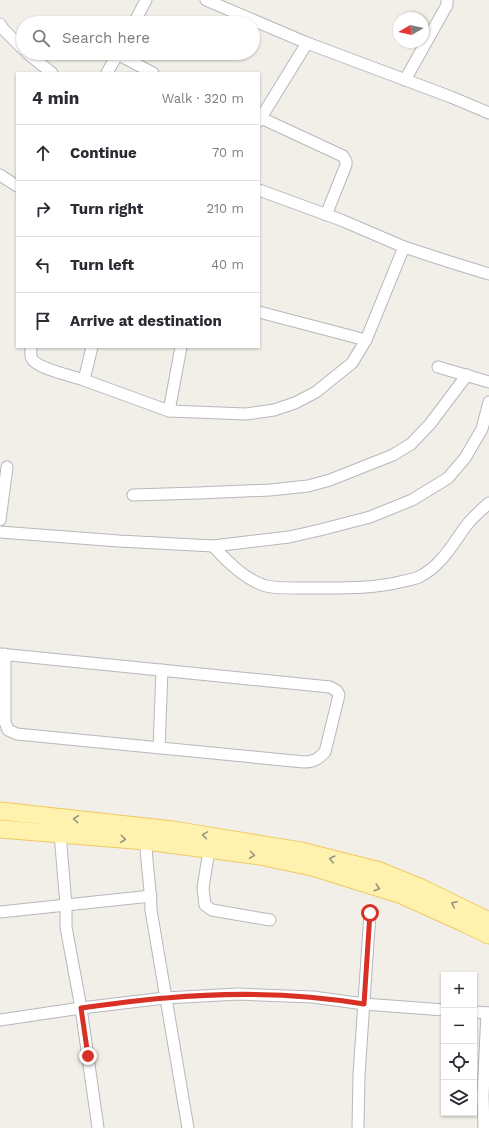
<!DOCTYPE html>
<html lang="en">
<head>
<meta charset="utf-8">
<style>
  :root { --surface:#fff; --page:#f2f2f3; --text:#2b2b33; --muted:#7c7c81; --line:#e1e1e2 }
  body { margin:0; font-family:"Work Sans",sans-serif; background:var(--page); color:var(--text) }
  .controls { position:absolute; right:12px; bottom:12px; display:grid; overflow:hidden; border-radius:0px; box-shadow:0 1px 3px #0004 }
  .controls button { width:36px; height:36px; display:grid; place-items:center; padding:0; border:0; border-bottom:1px solid var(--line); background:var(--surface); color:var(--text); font:20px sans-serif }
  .compass { position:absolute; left:393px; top:12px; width:36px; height:36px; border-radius:50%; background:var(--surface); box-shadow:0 1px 3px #0004; rotate:261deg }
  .stop { position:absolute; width:12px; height:12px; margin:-9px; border:3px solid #d93025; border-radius:50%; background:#fff }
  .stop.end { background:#d93025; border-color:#fff; box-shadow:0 1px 4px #0008 }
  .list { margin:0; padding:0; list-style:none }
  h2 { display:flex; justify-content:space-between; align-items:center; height:52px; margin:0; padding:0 16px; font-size:17px }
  h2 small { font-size:13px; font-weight:400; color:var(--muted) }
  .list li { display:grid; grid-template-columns:26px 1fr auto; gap:12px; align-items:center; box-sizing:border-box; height:56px; padding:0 16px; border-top:1px solid var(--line) }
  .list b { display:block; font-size:15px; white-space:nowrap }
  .list em { font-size:13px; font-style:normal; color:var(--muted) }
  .icon { flex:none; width:22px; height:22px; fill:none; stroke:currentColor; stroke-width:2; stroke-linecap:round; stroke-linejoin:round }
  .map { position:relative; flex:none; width:489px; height:1128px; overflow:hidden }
  .search { position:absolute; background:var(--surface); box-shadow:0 1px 3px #0004; left:16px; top:16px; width:244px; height:44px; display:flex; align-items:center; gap:10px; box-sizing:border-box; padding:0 14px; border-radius:22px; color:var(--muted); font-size:15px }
  .panel { position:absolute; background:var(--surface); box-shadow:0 1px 3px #0004; left:16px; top:72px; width:244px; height:276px; border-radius:0px }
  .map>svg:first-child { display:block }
</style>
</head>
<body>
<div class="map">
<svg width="489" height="1128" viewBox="0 0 489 1128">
  <rect width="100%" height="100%" fill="#f1efe8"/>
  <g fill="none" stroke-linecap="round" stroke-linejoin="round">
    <g stroke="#b5b8bc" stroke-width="13">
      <g id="minor">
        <polyline points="206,0 307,43 451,97 489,113"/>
        <polyline points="134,23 146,0"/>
        <polyline points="0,24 4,30 23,49"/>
        <polyline points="27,53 52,73"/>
        <polyline points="117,54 153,73"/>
        <polyline points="107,73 118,53"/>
        <polyline points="405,80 447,5 447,0"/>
        <polyline points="261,118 343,156 346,161 346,165 326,215"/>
        <polyline points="259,121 307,43"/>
        <polyline points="0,175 17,186"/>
        <polyline points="259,190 341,220 404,247 450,262 489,274"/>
        <polyline points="259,312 366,340"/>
        <path d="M 31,347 C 31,351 30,356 32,359 C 38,369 73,376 84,380"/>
        <polyline points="92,347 84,380 169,411 246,414 274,410 295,403 316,392 352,363 366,340 404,247"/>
        <polyline points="438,367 489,382"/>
        <polyline points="169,411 181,347"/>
        <polyline points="133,495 198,493 270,490 308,486 330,480 393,455 411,444 430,424 467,375"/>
        <polyline points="0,520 7,467"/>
        <polyline points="0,532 119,541 213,546 289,537 320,530 370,517 412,500 448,478 465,458 482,429 489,402"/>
        <path d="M 213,546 C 227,561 245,580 266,586 C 280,589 297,588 311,588 C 342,588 374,589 404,581 C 409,580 415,579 419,577 C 441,566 452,545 466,526 C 472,518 481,510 489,503"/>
        <path d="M 0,654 L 330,687 L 337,691 L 339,695 L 325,752 C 318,759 314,762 304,762 L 17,734 L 8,730 L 5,722 L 5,654"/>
        <polyline points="159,748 162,670"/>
        <polyline points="60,834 66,905 66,927 81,1008 98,1128"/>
        <path d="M 146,841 C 146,864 151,887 151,910 L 188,1128"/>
        <polyline points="209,850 203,888 205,905 212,910 270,920"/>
        <polyline points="0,912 151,896"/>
        <polyline points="474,1012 489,1013"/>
        <polyline points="0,1020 81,1008 165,998 238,994 313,997 364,1004 444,1010"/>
        <polyline points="358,1128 359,1075 370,913"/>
        <polyline points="484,1128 483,1096 487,1013"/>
      </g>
    </g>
    <g stroke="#f2c960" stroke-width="19">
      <g id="primary">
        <polyline points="0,811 173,830 301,851 380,871 419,887 489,921"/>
        <polyline points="0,829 146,841 260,856 312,867 402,895 464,923 489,935"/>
      </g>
    </g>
    <use href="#minor" stroke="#fff" stroke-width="11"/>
    <use href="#primary" stroke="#fff2af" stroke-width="17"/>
  </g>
  <defs><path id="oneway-chevron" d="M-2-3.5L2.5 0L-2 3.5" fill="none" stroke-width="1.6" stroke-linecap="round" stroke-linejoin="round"/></defs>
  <g stroke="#979581">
    <use href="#oneway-chevron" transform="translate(76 819) rotate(-174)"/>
    <use href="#oneway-chevron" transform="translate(205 835) rotate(-171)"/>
    <use href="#oneway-chevron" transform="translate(123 839) rotate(5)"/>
    <use href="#oneway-chevron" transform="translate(252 855) rotate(7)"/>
    <use href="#oneway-chevron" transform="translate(332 859) rotate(-167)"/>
    <use href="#oneway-chevron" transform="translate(377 888) rotate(18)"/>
    <use href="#oneway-chevron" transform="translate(454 904) rotate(-154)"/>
  </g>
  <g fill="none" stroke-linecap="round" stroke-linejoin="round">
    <path stroke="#d93025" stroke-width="5" d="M 88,1056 L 81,1008 C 110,1004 138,1000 166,998 C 232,992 298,993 364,1004 L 370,913"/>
  </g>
</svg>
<div class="controls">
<button>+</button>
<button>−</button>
<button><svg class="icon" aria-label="locate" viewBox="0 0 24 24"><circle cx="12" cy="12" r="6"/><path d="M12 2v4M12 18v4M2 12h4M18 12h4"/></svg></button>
<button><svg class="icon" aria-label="layers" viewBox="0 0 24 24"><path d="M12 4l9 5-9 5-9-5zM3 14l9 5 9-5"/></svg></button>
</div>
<svg class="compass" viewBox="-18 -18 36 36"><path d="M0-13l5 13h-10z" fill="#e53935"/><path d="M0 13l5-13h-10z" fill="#7c7c81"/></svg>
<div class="stop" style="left:370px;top:913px"></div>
<div class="stop end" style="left:88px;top:1056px"></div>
<div class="search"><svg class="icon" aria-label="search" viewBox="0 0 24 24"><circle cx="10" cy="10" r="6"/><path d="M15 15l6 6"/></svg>Search here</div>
<section class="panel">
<h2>4 min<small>Walk · 320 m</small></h2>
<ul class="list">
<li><svg class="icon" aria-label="ahead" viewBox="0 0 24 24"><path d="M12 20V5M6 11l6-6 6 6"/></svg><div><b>Continue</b></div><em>70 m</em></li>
<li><svg class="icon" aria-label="right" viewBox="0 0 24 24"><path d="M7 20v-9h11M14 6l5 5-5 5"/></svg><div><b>Turn right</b></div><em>210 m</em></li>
<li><svg class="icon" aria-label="left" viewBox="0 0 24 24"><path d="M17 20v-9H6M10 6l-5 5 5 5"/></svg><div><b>Turn left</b></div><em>40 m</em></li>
<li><svg class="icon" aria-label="arrive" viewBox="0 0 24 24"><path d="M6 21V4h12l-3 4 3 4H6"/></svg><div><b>Arrive at destination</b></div></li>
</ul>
</section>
</div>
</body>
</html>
